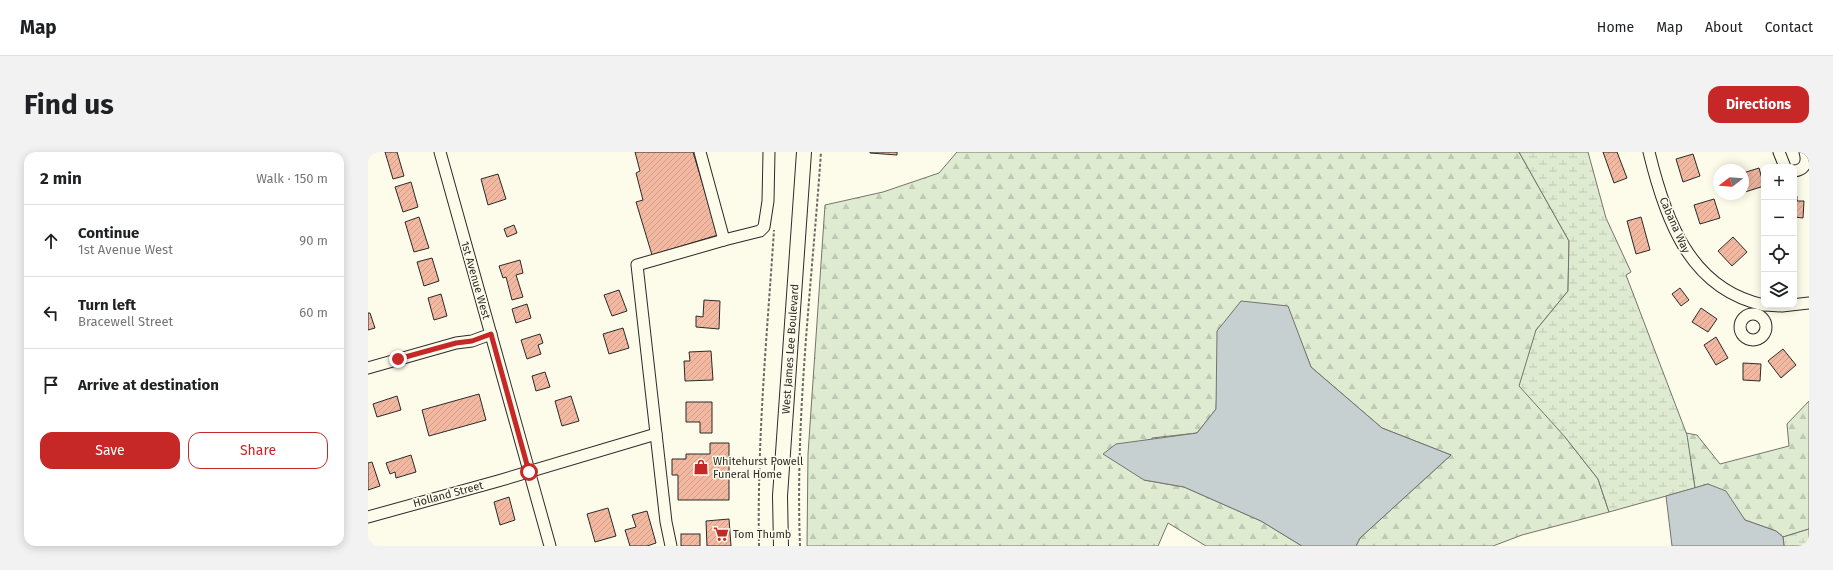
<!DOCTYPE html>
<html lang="en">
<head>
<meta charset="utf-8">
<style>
  :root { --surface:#fff; --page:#f2f2f2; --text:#202124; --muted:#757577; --line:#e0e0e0; --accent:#c62828 }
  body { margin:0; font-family:"Fira Sans",sans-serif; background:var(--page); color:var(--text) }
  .controls { position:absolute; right:12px; top:12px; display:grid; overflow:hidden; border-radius:8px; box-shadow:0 2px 10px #0003 }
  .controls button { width:36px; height:36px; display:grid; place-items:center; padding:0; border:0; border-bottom:1px solid var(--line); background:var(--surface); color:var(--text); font:20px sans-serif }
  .compass { position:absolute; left:1345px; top:12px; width:36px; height:36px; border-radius:50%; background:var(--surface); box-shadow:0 2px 10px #0003; rotate:253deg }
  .stop { position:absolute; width:12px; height:12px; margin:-9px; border:3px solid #c62828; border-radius:50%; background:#fff }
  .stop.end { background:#c62828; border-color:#fff; box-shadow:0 1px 4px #0008 }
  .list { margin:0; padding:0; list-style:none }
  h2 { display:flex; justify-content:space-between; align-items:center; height:52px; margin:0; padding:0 16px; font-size:17px }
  h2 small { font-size:13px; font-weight:400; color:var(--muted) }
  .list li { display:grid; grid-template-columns:26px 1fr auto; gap:12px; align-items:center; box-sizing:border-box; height:72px; padding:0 16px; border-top:1px solid var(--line) }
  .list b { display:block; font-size:15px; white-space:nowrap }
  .list p { margin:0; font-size:13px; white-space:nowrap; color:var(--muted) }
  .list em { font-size:13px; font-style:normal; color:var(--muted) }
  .actions { display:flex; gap:8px; padding:12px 16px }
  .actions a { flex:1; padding:9px 0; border:1px solid var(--accent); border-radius:12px; text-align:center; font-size:14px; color:var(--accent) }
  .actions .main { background:var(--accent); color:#fff }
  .icon { flex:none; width:22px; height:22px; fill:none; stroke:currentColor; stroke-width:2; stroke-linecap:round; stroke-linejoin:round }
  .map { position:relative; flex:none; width:1441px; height:394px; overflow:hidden; border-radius:12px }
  header { display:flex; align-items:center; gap:24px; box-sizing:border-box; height:56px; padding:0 20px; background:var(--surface); border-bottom:1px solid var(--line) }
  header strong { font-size:19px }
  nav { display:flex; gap:22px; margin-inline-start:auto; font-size:14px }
  .intro { display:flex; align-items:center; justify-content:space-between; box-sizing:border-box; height:96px; padding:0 24px }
  h1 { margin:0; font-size:28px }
  .button { padding:10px 18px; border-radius:12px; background:var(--accent); color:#fff; font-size:14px; font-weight:700 }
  main { display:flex; gap:24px; padding:0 24px }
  aside { flex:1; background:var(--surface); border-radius:12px; box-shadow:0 2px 10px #0003 }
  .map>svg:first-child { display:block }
</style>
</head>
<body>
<header>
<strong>Map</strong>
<nav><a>Home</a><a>Map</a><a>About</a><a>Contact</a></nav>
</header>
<div class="intro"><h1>Find us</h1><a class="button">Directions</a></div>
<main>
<aside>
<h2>2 min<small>Walk · 150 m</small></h2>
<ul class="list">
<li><svg class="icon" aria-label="ahead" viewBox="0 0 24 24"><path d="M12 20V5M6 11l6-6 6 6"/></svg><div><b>Continue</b><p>1st Avenue West</p></div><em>90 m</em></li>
<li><svg class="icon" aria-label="left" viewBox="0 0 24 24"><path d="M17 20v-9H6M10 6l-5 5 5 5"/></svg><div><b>Turn left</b><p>Bracewell Street</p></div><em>60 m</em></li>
<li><svg class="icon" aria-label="arrive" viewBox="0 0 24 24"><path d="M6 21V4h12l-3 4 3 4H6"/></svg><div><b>Arrive at destination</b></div></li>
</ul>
<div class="actions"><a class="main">Save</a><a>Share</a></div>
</aside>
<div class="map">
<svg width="1441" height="394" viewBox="0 0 1441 394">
  <defs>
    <pattern id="forest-firs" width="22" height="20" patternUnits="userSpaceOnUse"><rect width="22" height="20" fill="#deebd1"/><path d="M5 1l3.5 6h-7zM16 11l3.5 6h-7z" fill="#bfcab4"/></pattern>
    <pattern id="wetland-marsh" width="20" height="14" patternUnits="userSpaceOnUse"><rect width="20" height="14" fill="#deebd1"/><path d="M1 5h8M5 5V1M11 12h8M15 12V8" fill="none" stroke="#bfcab4"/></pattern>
    <pattern id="building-hatch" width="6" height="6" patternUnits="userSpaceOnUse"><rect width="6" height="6" fill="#f2b8a0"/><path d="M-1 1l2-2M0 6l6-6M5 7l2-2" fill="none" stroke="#d09e8a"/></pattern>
  </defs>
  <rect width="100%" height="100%" fill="#fdfbea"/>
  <g fill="url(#forest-firs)" stroke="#74746e">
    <polygon points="589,0 1151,0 1201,89 1200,139 1168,178 1197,285 1230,327 1241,360 1154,383 1125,394 988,394 992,386 1083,303 1014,276 943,215 919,154 850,219 848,257 829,281 784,286 776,328 816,335 893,369 934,394 838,394 800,371 790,394 439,394 440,302 457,53 515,40 571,21"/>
    <polygon points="1441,249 1441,377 1415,385 1408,379 1377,368 1367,355 1340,332 1327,336 1318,281 1329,283 1352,312 1421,294 1419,272"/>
  </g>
  <g fill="url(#wetland-marsh)" stroke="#74746e">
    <polygon points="1151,0 1220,0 1238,66 1263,120 1258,123 1319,283 1327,336 1241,360 1230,327 1197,285 1151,234 1168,178 1200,139 1201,89"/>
    <polygon points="1441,377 1441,394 1416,394 1415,385"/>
  </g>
  <g fill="#c7d0d0" stroke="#74746e">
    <polygon points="873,149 920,154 943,215 1014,276 1083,303 992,386 988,394 934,394 893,369 816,335 776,328 735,302 748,292 829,281 848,257 849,179"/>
    <polygon points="1340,332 1358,339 1377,368 1408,379 1415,385 1416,394 1304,394 1298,344"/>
  </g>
  <g fill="url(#building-hatch)" stroke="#2b2b2b">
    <polygon points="17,0 29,0 36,24 25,27"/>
    <polygon points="267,0 325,0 350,83 284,103 268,50 275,48 268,21 272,19"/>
    <polygon points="502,0 529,0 529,3 502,1"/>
    <polygon points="1235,0 1249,0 1259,26 1246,31"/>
    <polygon points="1325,2 1332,24 1315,30 1308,7"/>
    <polygon points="1391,16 1396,34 1377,40 1375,33 1375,21"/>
    <polygon points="130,22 138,47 120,53 113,27"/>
    <polygon points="43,30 50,55 35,60 27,35"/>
    <polygon points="1426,44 1429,44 1429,49 1436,49 1435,66 1426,65"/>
    <polygon points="1346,47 1352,66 1332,72 1326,53"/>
    <polygon points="51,65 61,96 46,100 37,70"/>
    <polygon points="1273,65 1282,98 1268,102 1259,69"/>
    <polygon points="146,73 149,81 139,85 136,77"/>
    <polygon points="1365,85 1379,100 1364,114 1350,99"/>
    <polygon points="64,106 71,129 56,134 49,110"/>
    <polygon points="152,108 155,121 148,123 155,145 144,148 138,125 135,126 131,114"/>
    <polygon points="1312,136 1321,148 1313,154 1304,142"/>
    <polygon points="251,138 259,159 244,164 236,143"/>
    <polygon points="73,142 79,164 66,168 60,146"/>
    <polygon points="336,148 352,149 351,177 328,175 328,164 335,165"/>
    <polygon points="159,152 163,166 148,171 144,157"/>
    <polygon points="1333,156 1349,167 1340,180 1324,170"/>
    <polygon points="0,161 2,161 7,176 0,178"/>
    <polygon points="255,176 261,196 241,202 235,182"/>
    <polygon points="172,182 175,191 170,193 173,202 159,207 153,188"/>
    <polygon points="1348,185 1360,206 1348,213 1336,193"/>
    <polygon points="1415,197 1428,213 1413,226 1400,209"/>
    <polygon points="343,199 345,228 317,229 316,209 322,209 321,200"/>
    <polygon points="1375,211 1393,212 1392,229 1375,228"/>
    <polygon points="177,220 182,235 168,239 164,224"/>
    <polygon points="111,242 118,268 61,284 54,258"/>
    <polygon points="29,244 33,258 9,265 5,252"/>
    <polygon points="203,244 211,269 194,274 187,249"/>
    <polygon points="318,250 344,250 344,281 332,281 332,270 318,270"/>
    <polygon points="342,291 361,291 361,348 310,348 310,323 304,323 304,307 318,307 318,302 342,302"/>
    <polygon points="43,303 48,320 28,326 27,320 22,322 18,311"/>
    <polygon points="4,310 12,334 0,338 0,311"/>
    <polygon points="141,345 147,368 132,373 126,350"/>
    <polygon points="240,356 248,384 227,390 219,362"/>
    <polygon points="279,359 288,391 279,394 262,394 257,378 268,375 264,363"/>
    <polygon points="361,367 363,394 339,394 338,369"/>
    <rect x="313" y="382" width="19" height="12"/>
  </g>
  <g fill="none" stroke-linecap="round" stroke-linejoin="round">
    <g stroke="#2b2b2b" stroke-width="13">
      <g id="minor">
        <polyline points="72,0 182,394"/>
        <path d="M 1281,0 C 1297,66 1321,137 1396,153"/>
        <polyline points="1411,0 1417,15"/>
        <path d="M 1426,19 C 1437,18 1440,10 1437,0"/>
        <polyline points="356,88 392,79 396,75 400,49 401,0"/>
        <polyline points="1397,153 1414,154 1441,151"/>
        <circle cx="1385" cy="175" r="13"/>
        <polyline points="0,216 88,191 104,189 123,182"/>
        <polyline points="0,365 130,329 288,282"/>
        <polyline points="303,394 298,370 269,113 356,88 332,0"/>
      </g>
    </g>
    <g stroke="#2b2b2b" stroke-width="16">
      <polyline id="major" points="413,394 412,344 436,0"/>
    </g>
    <g stroke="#6a6964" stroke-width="2" stroke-dasharray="3 2" stroke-linecap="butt">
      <path d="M 391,394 C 389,288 399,183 406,78"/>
      <path d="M 432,394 C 427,263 444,131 453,0"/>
    </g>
    <use href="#minor" stroke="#fdfbea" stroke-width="11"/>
    <use href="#major" stroke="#fdfbea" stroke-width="14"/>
  </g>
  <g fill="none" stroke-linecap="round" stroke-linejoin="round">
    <polyline stroke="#c62828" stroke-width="5" points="30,207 88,191 104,189 123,182 161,320"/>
  </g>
  <defs>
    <g id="shop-bare" transform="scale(1.2)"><path d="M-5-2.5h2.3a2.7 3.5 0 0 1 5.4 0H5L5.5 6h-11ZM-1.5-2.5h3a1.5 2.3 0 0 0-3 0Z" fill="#c62828" stroke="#fdfbea" stroke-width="2.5" paint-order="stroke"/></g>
    <g id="supermarket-bare" transform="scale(1.2)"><path d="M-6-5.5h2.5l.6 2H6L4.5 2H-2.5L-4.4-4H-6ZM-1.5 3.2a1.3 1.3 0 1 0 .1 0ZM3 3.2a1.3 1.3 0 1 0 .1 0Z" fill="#c62828" stroke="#fdfbea" stroke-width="2.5" paint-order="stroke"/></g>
  </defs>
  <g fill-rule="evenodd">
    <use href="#shop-bare" x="333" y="315"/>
    <use href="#supermarket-bare" x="353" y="382"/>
  </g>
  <g text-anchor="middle" stroke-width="3" stroke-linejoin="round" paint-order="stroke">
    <g font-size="11" fill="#2b2b2b" stroke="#fdfbea">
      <text transform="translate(1307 73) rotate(66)" y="4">Cabana Way</text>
      <text transform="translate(108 128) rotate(74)" y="4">1st Avenue West</text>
      <text transform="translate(422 197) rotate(-86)" y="4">West James Lee Boulevard</text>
      <text transform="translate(80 342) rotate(-15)" y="4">Holland Street</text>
    </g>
    <g font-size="11" fill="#2b2b2b" stroke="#fdfbea" text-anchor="start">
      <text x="345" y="313">Whitehurst Powell<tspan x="345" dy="13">Funeral Home</tspan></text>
      <text x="365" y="386">Tom Thumb</text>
    </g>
  </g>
</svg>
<div class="controls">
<button>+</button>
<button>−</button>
<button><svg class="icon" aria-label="locate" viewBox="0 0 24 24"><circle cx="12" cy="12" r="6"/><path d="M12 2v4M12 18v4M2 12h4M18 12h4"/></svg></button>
<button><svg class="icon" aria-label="layers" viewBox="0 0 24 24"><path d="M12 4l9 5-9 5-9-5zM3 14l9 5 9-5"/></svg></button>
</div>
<svg class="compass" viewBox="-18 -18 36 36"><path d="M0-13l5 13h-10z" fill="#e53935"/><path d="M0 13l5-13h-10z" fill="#757577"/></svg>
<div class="stop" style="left:161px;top:320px"></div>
<div class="stop end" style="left:30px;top:207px"></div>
</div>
</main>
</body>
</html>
